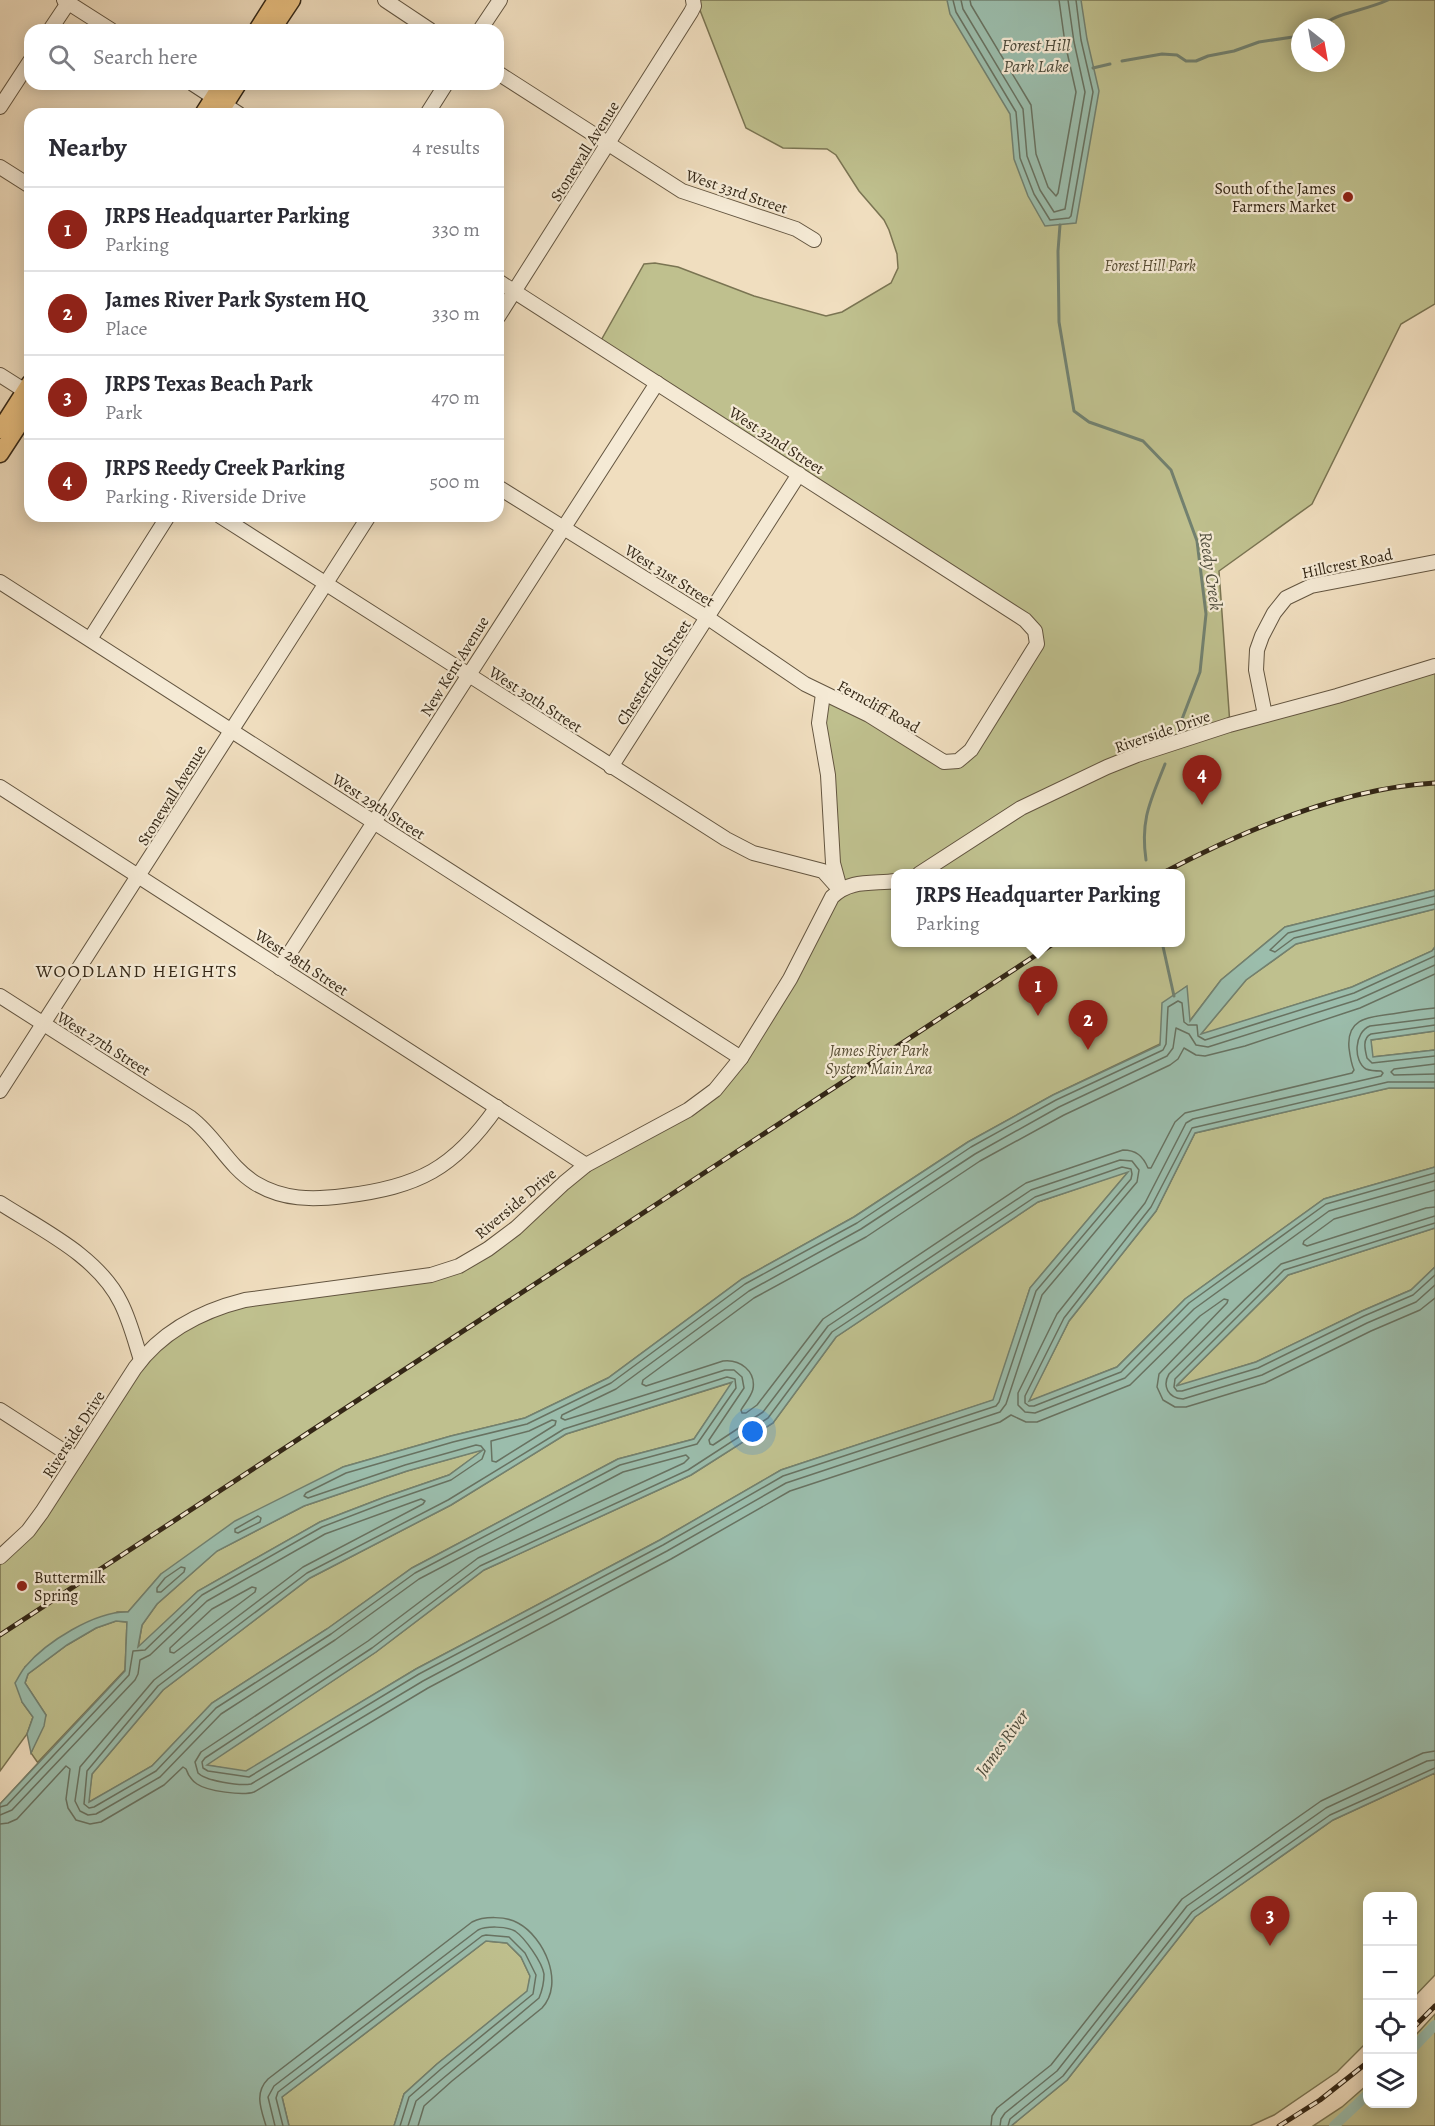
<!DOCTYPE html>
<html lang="en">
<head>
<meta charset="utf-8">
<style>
  :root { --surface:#fff; --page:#f2f2f3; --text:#2b2b33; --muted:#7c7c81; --line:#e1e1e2; --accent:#8f2418 }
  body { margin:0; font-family:Alegreya,serif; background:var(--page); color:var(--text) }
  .controls { position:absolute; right:18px; bottom:18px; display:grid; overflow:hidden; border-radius:12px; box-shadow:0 3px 15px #0003 }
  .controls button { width:54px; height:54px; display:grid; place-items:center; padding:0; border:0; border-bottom:2px solid var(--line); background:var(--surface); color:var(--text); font:30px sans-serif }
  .compass { position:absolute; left:1291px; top:18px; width:54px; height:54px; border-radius:50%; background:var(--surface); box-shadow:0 3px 15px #0003; rotate:149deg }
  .you { position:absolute; left:753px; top:1432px; width:21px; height:21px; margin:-15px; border:4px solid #fff; border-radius:50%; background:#1a73e8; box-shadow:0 0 0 9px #1a73e833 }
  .badge { display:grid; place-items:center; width:39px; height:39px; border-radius:50%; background:var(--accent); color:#fff; font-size:20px; font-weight:700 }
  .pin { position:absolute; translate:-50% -50px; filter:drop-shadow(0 2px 3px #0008) }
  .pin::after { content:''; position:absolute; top:32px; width:21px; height:18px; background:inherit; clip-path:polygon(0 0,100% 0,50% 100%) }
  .popup { position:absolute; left:891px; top:869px; width:294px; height:78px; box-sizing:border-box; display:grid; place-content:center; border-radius:12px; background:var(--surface); filter:drop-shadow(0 2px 4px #0005); font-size:20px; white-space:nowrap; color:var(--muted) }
  .popup b { font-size:22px; color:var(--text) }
  .popup::after { content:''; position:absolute; left:50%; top:100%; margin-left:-12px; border:12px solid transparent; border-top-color:var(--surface) }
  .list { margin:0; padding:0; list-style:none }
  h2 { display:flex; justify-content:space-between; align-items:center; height:78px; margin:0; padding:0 24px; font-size:26px }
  h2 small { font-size:20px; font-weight:400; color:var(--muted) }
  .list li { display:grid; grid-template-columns:39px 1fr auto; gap:18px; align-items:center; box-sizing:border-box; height:84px; padding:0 24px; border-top:2px solid var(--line) }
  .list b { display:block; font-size:22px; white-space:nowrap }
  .list p { margin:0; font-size:20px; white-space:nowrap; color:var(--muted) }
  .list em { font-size:20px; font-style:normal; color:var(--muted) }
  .icon { flex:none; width:33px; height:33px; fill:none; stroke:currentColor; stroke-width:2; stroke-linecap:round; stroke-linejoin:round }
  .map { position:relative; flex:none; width:1435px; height:2126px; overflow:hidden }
  .search { position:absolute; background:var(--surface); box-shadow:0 3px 15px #0003; left:24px; top:24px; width:480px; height:66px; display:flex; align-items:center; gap:15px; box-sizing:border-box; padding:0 21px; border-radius:18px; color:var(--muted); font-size:22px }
  .panel { position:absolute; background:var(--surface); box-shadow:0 3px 15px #0003; left:24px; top:108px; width:480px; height:414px; border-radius:18px }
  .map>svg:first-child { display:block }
</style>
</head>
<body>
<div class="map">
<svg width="1435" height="2126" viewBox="0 0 1435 2126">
  <rect width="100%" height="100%" fill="#f0debf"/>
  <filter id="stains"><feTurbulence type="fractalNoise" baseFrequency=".00333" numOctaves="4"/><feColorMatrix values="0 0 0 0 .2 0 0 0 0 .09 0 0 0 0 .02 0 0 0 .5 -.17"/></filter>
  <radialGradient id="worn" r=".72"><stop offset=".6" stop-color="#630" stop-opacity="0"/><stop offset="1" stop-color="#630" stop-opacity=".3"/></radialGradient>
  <g fill="#bfc08e" stroke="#7a7452" stroke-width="1.5" fill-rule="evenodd">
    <path d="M 696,0 L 1435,0 L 1435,304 L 1401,324 L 1312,504 L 1219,571 L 1230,725 L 1435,666 L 1435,890 L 1285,927 L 1221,980 L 1189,1022 L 1186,987 L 1174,996 L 1160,1044 L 1053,1095 L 968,1142 L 854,1217 L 742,1279 L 608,1378 L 525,1418 L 451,1436 L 343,1467 L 161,1574 L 128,1612 L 117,1612 L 25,1667 L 22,1702 L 33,1717 L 27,1734 L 0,1771 L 0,1557 L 21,1538 L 135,1368 L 199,1315 L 459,1266 L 564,1183 L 715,1090 L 837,893 L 823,694 L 941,760 L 958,761 L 1034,645 L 1035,631 L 599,344 L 644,264 L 655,263 L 678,267 L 754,296 L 826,316 L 842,312 L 891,283 L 898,268 L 897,254 L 889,230 L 884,220 L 859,191 L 836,155 L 827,149 L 783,148 L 746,128 ZM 1300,27 L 1336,27 L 1336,63 L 1300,63 ZM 896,874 L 1180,874 L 1180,942 L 896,942 Z"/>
    <polygon points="1435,909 1435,947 1432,951 1352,987 1200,1035 1246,980 1296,944"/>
    <polygon points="1435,1031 1435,1050 1372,1057 1371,1040"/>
    <polygon points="1389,1088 1435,1088 1435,1167 1324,1199 1185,1299 1117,1367 1028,1402 1069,1321 1156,1211 1195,1133"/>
    <polygon points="1129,1171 1030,1288 994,1400 781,1470 660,1540 416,1669 246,1772 206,1765 376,1652 484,1570 691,1475 773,1423 836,1337 1038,1202"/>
    <polygon points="1435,1228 1435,1267 1411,1290 1362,1311 1256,1362 1175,1387 1288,1275"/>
    <polygon points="733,1382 694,1439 618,1459 412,1568 327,1629 212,1703 152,1766 88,1803 92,1774 163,1690 310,1578 451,1505 566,1434"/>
    <polygon points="485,1449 449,1475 385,1497 320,1522 198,1591 138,1648 142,1625 157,1604 217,1551 304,1506 407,1471"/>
    <polygon points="116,1621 127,1622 125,1670 38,1762 47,1764 0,1804 38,1763 31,1753 46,1715 25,1683 28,1674 67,1645 96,1628"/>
    <polygon points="1435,1773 1435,1975 1413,1998 1412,1896 1368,1896 1367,2042 1337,2072 1274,2115 1250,2126 1011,2126 1067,2080 1195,1917 1333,1820"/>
    <polygon points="486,1941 507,1943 521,1957 530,1976 528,1991 437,2064 404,2094 394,2126 289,2126 282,2097"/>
    <polygon points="1435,2014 1435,2126 1313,2126 1342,2107 1367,2085 1368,2104 1412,2104 1413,2038"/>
  </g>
  <g fill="#9bbdac" stroke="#728170" stroke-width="1.5" fill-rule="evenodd">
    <polygon points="947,0 1081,0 1087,39 1099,91 1076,223 1045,226 1028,196 1014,159 1010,114 950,14"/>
    <path d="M 1435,890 L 1435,909 L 1296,944 L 1246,980 L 1201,1034 L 1352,987 L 1432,951 L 1435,947 L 1435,1031 L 1371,1040 L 1373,1057 L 1435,1050 L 1435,1088 L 1389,1088 L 1195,1133 L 1156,1211 L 1069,1321 L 1029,1401 L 1117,1367 L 1185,1299 L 1324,1199 L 1435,1167 L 1435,1228 L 1288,1275 L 1176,1386 L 1256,1362 L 1362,1311 L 1411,1290 L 1435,1267 L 1435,1773 L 1333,1820 L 1195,1917 L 1067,2080 L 1011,2126 L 394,2126 L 404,2094 L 437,2064 L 527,1991 L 530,1976 L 521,1957 L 507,1943 L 486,1941 L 282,2097 L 289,2126 L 0,2126 L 0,1804 L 125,1671 L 127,1622 L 116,1621 L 96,1628 L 67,1645 L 28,1674 L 25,1683 L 46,1715 L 44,1726 L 31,1753 L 27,1734 L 33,1717 L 22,1702 L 15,1683 C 18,1678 21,1672 25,1667 C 46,1642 95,1611 128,1612 L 161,1574 L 235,1521 L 343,1467 L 451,1436 L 525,1418 L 608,1378 L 742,1279 L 854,1217 L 968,1142 L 1053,1095 L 1160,1045 L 1162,1003 L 1187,986 L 1190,1021 L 1221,980 L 1285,927 ZM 1128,1172 L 1030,1288 L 993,1400 L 781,1470 L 660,1540 L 416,1669 L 246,1771 L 207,1765 L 376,1652 L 484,1570 L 691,1475 L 773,1423 L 836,1337 L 1038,1202 ZM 732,1382 L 694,1439 L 618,1459 L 412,1568 L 327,1629 L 212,1703 L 152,1766 L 89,1802 L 92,1774 L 163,1690 L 310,1578 L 451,1505 L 566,1434 ZM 483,1450 L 449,1475 L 385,1497 L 320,1522 L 198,1591 L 138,1647 L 142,1625 L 157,1604 L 217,1551 L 304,1506 L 407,1471 Z"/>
  </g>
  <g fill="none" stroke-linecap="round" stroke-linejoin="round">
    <g stroke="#687261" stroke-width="1.5">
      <polyline points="953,0 956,12 1016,112 1020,158 1034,194 1050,220 1069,218 1071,216 1093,92 1081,40 1076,0"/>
      <polyline points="961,0 963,9 1023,109 1027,156 1040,190 1054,212 1065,209 1085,92 1074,42 1068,0"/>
      <polyline points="970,0 971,5 1031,105 1036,154 1048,187 1056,196 1058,193 1076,92 1065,43 1059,0"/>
      <polyline points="1435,896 1288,933 1270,950 1275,952 1294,938 1435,904"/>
      <path d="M 1435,974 L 1360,1008 L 1245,1046 L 1205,1056 L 1196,1055 L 1184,1048 L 1178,1059 L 1170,1065 L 1064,1115 L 980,1161 L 866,1237 L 754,1298 L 643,1380 L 642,1384 L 646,1386 L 723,1361 C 740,1359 756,1371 753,1389 C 751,1397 745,1403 741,1410 L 742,1413 L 746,1413 L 757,1405 L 823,1319 L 1026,1183 L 1123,1150 C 1136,1150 1143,1156 1148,1168 L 1151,1168 L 1175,1122 L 1185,1113 L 1352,1073 L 1354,1070 C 1351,1063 1350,1056 1349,1048 C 1346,1015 1374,1017 1398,1013 C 1410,1011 1423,1009 1435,1008"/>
      <path d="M 1435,1018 L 1370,1026 C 1354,1032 1353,1061 1366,1069 C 1371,1071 1376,1071 1381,1071 L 1383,1073 L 1381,1076 L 1193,1119 L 1186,1123 L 1145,1203 L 1057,1314 L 1018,1393 L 1018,1405 L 1025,1412 L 1035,1413 L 1125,1378 L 1194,1309 L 1329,1211 L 1435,1181"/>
      <path d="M 1435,1025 L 1371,1034 C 1362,1038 1365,1050 1367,1058 L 1372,1063 L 1435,1056"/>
      <polyline points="1435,1064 1394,1069 1391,1072 1394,1075 1435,1074"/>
      <polyline points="1435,1082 1388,1082 1192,1128 1151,1207 1064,1318 1025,1396 1025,1403 1029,1406 1034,1406 1121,1372 1189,1303 1326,1204 1435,1173"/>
      <polygon points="1122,1167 1131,1169 1132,1174 1131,1179 1036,1291 999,1402 996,1406 783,1476 663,1545 419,1674 249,1777 208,1771 203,1768 202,1762 205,1758 372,1648 480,1566 688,1470 768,1418 832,1332 1035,1197"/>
      <polyline points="1435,1190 1334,1219 1304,1241 1303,1244 1307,1246 1426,1208 1435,1207"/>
      <path d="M 1435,1216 L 1281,1264 L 1169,1374 C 1162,1386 1168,1398 1183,1399 L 1262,1375 L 1367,1323 L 1416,1302 L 1435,1285"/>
      <polyline points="1435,1223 1284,1270 1175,1379 1174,1387 1177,1391 1182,1391 1258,1368 1364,1316 1413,1295 1435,1275"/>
      <polygon points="727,1377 735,1379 736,1388 697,1444 620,1465 415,1573 331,1634 216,1708 156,1771 94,1807 89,1808 84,1804 87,1771 158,1686 307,1573 448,1500 564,1429"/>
      <polygon points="552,1420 556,1421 555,1425 496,1462 492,1461 491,1441 529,1431"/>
      <polygon points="258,1516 261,1518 260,1522 238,1533 235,1532 235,1529"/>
      <polygon points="181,1567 185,1568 184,1572 161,1592 157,1592 157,1588 165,1578"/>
      <polygon points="252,1587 256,1588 255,1592 174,1653 170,1652 170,1648 212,1609"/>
      <polyline points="0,1807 7,1805 129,1675 133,1651 145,1650 202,1595 322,1527 387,1502 451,1480 482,1459 485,1451 481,1446 476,1445 405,1465 308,1498 304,1496 306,1493 346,1473 453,1442 527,1424 611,1383 745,1284 857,1223 971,1147 1056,1100 1163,1050 1166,1044 1168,1007 1178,1001 1182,1003 1184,1022 1188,1025 1197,1025 1198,1036 1205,1040 1354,993 1435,956"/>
      <path d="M 0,1815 L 12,1810 L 135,1680 L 138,1674 L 140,1660 L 150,1655 L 207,1601 L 325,1534 L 421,1499 L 425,1501 L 423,1504 L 303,1567 L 154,1680 L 80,1767 L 75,1801 L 80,1811 L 88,1815 L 96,1814 L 160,1777 L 221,1714 L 335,1640 L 419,1579 L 623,1472 L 686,1455 L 689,1458 L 684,1463 L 478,1558 L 368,1641 L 201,1752 L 195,1762 L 198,1773 C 206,1781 239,1786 251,1784 L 423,1681 L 667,1551 L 786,1483 L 1000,1412 L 1006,1404 L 1042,1295 L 1137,1182 L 1139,1170 L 1132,1161 L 1120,1160 L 1031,1190 L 828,1326 L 763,1412 L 713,1445 L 710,1444 L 709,1440 L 744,1388 L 742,1377 L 734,1370 L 725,1370 L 565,1420 L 561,1418 L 562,1415 L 616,1389 L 749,1291 L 861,1229 L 975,1154 L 1059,1107 L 1167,1056 L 1173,1048 L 1176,1028 L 1189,1034 L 1196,1045 L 1208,1047 L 1357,1000 L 1435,965"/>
      <path d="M 0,1824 L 8,1823 L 17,1819 L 66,1766 L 70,1769 L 66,1799 L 68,1808 L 76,1820 L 90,1824 L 101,1822 L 164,1785 L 183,1767 L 186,1769 C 188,1775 191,1780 197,1784 C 207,1791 243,1796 254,1792 L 428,1688 L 671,1559 L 790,1491 L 1000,1422 L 1011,1415 L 1026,1422 L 1037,1422 L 1130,1385 L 1200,1316 L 1224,1299 L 1228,1300 L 1227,1303 L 1159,1374 L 1157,1387 L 1163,1400 L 1175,1407 L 1186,1407 L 1265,1383 L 1371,1331 L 1420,1310 L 1435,1298"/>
      <path d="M 266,2126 C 261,2109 254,2093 268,2079 L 472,1922 C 484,1916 506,1916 518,1923 C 544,1937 565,1983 542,2008 L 452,2081 L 424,2106 L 418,2126"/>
      <path d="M 275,2126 L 268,2097 L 274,2086 L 478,1930 C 486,1926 506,1926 515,1931 C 525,1938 542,1962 544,1974 C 544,1981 542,1991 539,1998 L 416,2101 L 408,2126"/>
      <polyline points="283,2126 276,2098 278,2092 482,1936 486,1935 509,1937 525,1953 536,1975 533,1994 441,2069 409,2097 400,2126"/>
      <polyline points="991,2126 992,2116 997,2108 1051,2065 1182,1899 1321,1801 1423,1753 1435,1751"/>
      <polyline points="1000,2126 1001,2119 1005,2113 1057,2071 1187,1906 1326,1808 1427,1761 1435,1760"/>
      <polyline points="1008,2126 1010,2119 1063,2076 1192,1912 1330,1815 1435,1768"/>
    </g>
    <g stroke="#728170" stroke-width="3">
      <path d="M 1315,27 C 1325,24 1332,18 1342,15 C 1357,10 1373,7 1388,0"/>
      <polyline points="1122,61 1162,54 1177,55 1186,61 1196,61 1208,56 1234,51 1259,42 1293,37 1300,33"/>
      <polyline points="1093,68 1110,64"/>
      <polyline points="1060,225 1058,251 1059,322 1074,411 1089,422 1143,441 1171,470 1197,541 1206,614 1200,672 1179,727"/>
      <path d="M 1146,860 C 1140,819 1151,800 1165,764"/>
      <polyline points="1162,942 1174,996"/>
    </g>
    <g stroke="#9bbdac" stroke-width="10">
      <polyline points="1412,2049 1435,2025"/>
      <polyline points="1334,2126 1368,2094"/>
    </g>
    <g stroke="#635540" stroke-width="16">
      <g id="minor">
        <polyline points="64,0 111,30"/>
        <polyline points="385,0 430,30"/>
        <polyline points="50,30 70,0"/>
        <polyline points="480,30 500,0"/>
        <polyline points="498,73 682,191 796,229 814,240"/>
        <polyline points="193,84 239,114"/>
        <polyline points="0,107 30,61"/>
        <polyline points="427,114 446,84"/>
        <polyline points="0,167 30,186"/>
        <polyline points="498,281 1025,620 1035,631 1037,644 971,750 958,761 944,762 869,715 805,684 708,618 498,487"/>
        <polyline points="498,317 691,12 694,6 693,0"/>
        <polyline points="0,375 30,394"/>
        <polyline points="220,516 726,839 753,853 823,871 840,890"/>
        <polyline points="0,582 741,1058"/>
        <polyline points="90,639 168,516"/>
        <polyline points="823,694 819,723 828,775 833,863 839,885"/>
        <polyline points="1265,715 1256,670 1257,650 1262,636 1274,613 1286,598 1311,586 1435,562"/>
        <polyline points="611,767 799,474"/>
        <polyline points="0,787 586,1165"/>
        <polyline points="919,874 1021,808 1107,767 1137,755 1229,725 1337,696 1435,666"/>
        <polyline points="280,968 657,383"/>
        <path d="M 0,996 L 191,1118 C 216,1137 228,1166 255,1183 C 283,1200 312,1200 344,1196 C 418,1187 454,1169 497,1107"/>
        <polyline points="0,1091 369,516"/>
        <path d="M 0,1203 C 42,1230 98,1256 121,1303 C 130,1321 135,1341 141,1360"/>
        <polyline points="0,1410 76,1459"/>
        <path d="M 0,1557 L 28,1531 L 42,1512 L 135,1368 C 162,1331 201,1311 245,1300 L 431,1275 L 459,1266 L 488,1249 L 516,1228 L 564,1183 L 586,1165 L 688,1110 L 715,1090 L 741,1058 L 790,979 L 832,897 C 850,879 873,884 896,881"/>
      </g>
    </g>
    <g stroke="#342716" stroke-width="19">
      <g id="major">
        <polyline points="257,30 276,0"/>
        <polyline points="272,30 292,0"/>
        <polyline points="203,114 222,84"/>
        <polyline points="219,114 238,84"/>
        <polyline points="0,430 30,383"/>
        <polyline points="0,454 30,408"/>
      </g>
    </g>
    <use href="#minor" stroke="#f5ead5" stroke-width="14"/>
    <use href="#major" stroke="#e8bf80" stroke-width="16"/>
    <g stroke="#342716" stroke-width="5">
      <g id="rail">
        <path d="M 1161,874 C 1242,831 1342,788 1435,783"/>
        <polyline points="0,1635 1056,942"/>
        <polyline points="1412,2029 1435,2006"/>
        <polyline points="1279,2126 1320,2100 1368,2062"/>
      </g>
    </g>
    <use href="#rail" stroke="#f5ead5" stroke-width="3" stroke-dasharray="9" stroke-linecap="butt"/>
  </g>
  <g fill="#8f2418" stroke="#f5ead5" stroke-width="2">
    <circle cx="1348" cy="197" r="6"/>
    <circle cx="22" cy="1586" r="6"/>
  </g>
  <g text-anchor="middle" stroke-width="4.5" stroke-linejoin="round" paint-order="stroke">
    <g font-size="16" fill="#342716" stroke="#f5ead5">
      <text transform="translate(584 151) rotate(-58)" y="6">Stonewall Avenue</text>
      <text transform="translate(737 191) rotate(19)" y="6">West 33rd Street</text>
      <text transform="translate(777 440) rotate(33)" y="6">West 32nd Street</text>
      <text transform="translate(1347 563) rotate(-12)" y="6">Hillcrest Road</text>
      <text transform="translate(670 575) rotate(32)" y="6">West 31st Street</text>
      <text transform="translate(454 666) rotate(-58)" y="6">New Kent Avenue</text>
      <text transform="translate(653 672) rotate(-57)" y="6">Chesterfield Street</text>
      <text transform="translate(536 699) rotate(33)" y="6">West 30th Street</text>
      <text transform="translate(879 706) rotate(29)" y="6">Ferncliff Road</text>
      <text transform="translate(1162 731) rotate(-19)" y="6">Riverside Drive</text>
      <text transform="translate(171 795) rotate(-58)" y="6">Stonewall Avenue</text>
      <text transform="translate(379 806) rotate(33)" y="6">West 29th Street</text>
      <text transform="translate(302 962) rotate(33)" y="6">West 28th Street</text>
      <text transform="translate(104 1043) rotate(32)" y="6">West 27th Street</text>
      <text transform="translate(515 1203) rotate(-40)" y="6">Riverside Drive</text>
      <text transform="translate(73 1434) rotate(-57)" y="6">Riverside Drive</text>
    </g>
    <g font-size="16" fill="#342716" stroke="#f5ead5" text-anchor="end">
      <text x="1336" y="194">South of the James<tspan x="1336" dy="18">Farmers Market</tspan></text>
      <text x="34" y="1583" text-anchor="start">Buttermilk<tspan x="34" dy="18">Spring</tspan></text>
    </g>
    <g font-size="16" font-style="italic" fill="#574d34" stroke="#f5ead5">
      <text x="1150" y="271">Forest Hill Park</text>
      <text x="879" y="1056">James River Park<tspan x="879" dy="18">System Main Area</tspan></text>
    </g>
    <g font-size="18" font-style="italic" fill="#4e4c3c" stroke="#f5ead5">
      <text x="1036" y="51">Forest Hill<tspan x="1036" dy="21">Park Lake</tspan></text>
      <text transform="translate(1211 571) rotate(82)" y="6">Reedy Creek</text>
      <text transform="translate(1002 1743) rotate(-54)" y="6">James River</text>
    </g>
    <g font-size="18" letter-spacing="1.5" fill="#342716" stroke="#f5ead5">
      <text x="137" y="977">WOODLAND HEIGHTS</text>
    </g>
  </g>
  <rect width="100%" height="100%" filter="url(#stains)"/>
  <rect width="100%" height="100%" fill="url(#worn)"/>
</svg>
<div class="controls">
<button>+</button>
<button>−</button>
<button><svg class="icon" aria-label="locate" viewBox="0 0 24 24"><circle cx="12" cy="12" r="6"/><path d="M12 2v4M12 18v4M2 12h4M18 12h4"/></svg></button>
<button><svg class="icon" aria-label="layers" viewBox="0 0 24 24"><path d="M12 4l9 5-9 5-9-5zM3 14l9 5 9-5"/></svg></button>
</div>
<svg class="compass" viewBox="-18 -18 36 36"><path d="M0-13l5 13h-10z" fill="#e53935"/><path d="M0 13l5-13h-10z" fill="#7c7c81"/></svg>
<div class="you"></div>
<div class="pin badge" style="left:1038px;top:1016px">1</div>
<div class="popup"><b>JRPS Headquarter Parking</b>Parking</div>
<div class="pin badge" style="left:1088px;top:1050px">2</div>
<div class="pin badge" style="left:1270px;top:1946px">3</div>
<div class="pin badge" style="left:1202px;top:805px">4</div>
<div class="search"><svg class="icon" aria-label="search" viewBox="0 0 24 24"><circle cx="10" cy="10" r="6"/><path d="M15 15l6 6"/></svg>Search here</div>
<section class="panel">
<h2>Nearby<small>4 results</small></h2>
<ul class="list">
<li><span class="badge">1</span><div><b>JRPS Headquarter Parking</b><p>Parking</p></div><em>330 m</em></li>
<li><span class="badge">2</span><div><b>James River Park System HQ</b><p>Place</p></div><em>330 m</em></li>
<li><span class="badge">3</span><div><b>JRPS Texas Beach Park</b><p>Park</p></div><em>470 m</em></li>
<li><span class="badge">4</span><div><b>JRPS Reedy Creek Parking</b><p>Parking · Riverside Drive</p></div><em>500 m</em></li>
</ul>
</section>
</div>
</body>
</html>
